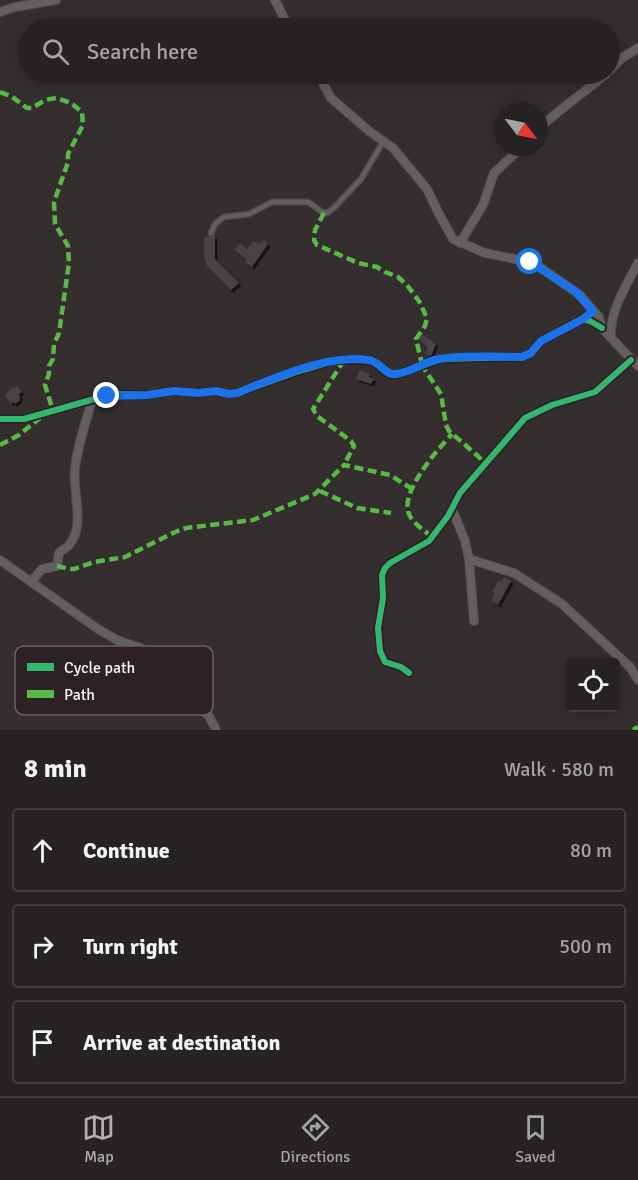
<!DOCTYPE html>
<html lang="en">
<head>
<meta charset="utf-8">
<style>
  :root { --surface:#272223; --page:#2f2a2b; --text:#f1f3f6; --muted:#a4a4a6; --line:#433f41; --accent:#b5aeae }
  body { margin:0; font-family:Signika,sans-serif; background:var(--page); color:var(--text) }
  .controls { position:absolute; right:18px; bottom:18px; display:grid; overflow:hidden; border-radius:6px; box-shadow:0 3px 15px #0003 }
  .controls button { width:54px; height:54px; display:grid; place-items:center; padding:0; border:0; border-bottom:2px solid var(--line); background:var(--surface); color:var(--text); font:30px sans-serif }
  .compass { position:absolute; left:494px; top:102px; width:54px; height:54px; border-radius:50%; background:var(--surface); box-shadow:0 3px 15px #0003; rotate:122deg }
  .stop { position:absolute; width:18px; height:18px; margin:-14px; border:4px solid #1a73e8; border-radius:50%; background:#fff }
  .stop.end { background:#1a73e8; border-color:#fff; box-shadow:0 2px 6px #0008 }
  .list { margin:0; padding:0; list-style:none }
  h2 { display:flex; justify-content:space-between; align-items:center; height:78px; margin:0; padding:0 24px; font-size:26px }
  h2 small { font-size:20px; font-weight:400; color:var(--muted) }
  .list li { display:grid; grid-template-columns:39px 1fr auto; gap:18px; align-items:center; box-sizing:border-box; height:84px; margin:0 12px 12px; padding:0 12px; border:2px solid var(--line); border-radius:6px }
  .list b { display:block; font-size:22px; white-space:nowrap }
  .list em { font-size:20px; font-style:normal; color:var(--muted) }
  .icon { flex:none; width:33px; height:33px; fill:none; stroke:currentColor; stroke-width:2; stroke-linecap:round; stroke-linejoin:round }
  .map { position:relative; flex:none; width:638px; height:730px; overflow:hidden }
  .search { position:absolute; background:var(--surface); box-shadow:0 3px 15px #0003; left:18px; right:18px; top:18px; height:66px; display:flex; align-items:center; gap:15px; box-sizing:border-box; padding:0 21px; border-radius:33px; color:var(--muted); font-size:22px }
  .sheet { height:366px; background:var(--surface) }
  nav { display:flex; justify-content:space-around; align-items:center; box-sizing:border-box; height:84px; border-top:2px solid var(--line); background:var(--surface); font-size:16px; color:var(--muted) }
  nav a { display:grid; justify-items:center; gap:3px }
  nav .on { color:var(--accent) }
  .map>svg:first-child { display:block }
</style>
</head>
<body>
<div class="map">
<svg width="638" height="730" viewBox="0 0 638 730">
  <defs>
    <filter id="shadow"><feDropShadow dx="2.5" dy="2.5" stdDeviation="0" flood-color="#0009"/></filter>
  </defs>
  <rect width="100%" height="100%" fill="#342e2f"/>
  <g fill="#484343" filter="url(#shadow)">
    <polygon points="215,236 215,259 239,283 231,290 207,266 204,256 204,237"/>
    <polygon points="263,240 268,244 252,267 245,262 247,260 235,250 240,243 247,249 253,241 260,244"/>
    <polygon points="423,335 436,344 431,356 426,354 428,348 419,339"/>
    <polygon points="360,370 370,374 369,377 374,379 371,384 356,379"/>
    <polygon points="17,386 22,392 19,394 20,400 15,404 13,402 11,404 5,395 13,387 14,388"/>
    <polygon points="504,577 511,581 498,605 491,601 495,593 492,591 499,580 501,582"/>
  </g>
  <g fill="none" stroke-linecap="round" stroke-linejoin="round">
    <g stroke="#514b4c" stroke-width="7">
      <polyline id="service" points="211,233 215,224 224,217 249,214 272,202 308,202 322,212 327,213 334,208 361,179 383,142"/>
    </g>
    <g stroke="#514b4c" stroke-width="10">
      <g id="minor">
        <polyline points="275,0 289,28"/>
        <polyline points="0,12 15,7 56,0"/>
        <polyline points="610,70 622,58 638,48"/>
        <polyline points="318,74 331,98 369,131 393,148 427,189 439,214 453,239 485,253 530,262 537,265 580,295 599,317 602,328 611,338"/>
        <path d="M 539,129 C 560,108 584,93 606,74"/>
        <polyline points="460,243 483,205 494,173 522,147"/>
        <path d="M 638,263 C 626,286 609,312 611,338 L 638,366"/>
        <polyline points="0,419 24,419 112,394 147,395 174,391 198,393 216,391 229,394 237,393 299,371 336,360 371,360 389,374 395,375 441,359 522,357 531,353 541,341 583,319 590,321 602,328"/>
        <polyline points="452,509 465,541 469,559 474,621"/>
        <polyline points="469,559 514,573 562,604 630,667 638,680"/>
        <polyline points="0,560 98,629 117,640 141,648 154,657 162,664 178,686 209,716 216,730"/>
        <path d="M 31,582 L 42,569 L 57,566 L 59,553 C 62,549 66,549 69,545 C 86,526 72,491 75,468 C 78,445 85,423 92,401"/>
        <polyline points="409,673 401,667 385,662 380,651 378,628 383,598 382,575 385,568 390,563 429,541 448,516 460,493 525,418 552,405 595,392 631,360"/>
      </g>
    </g>
    <use href="#service" stroke="#635e5f" stroke-width="4"/>
    <use href="#minor" stroke="#635e5f" stroke-width="8"/>
    <g stroke="#58b947" stroke-width="4.5" stroke-dasharray="9 4.5" stroke-linecap="butt">
      <polyline points="0,92 11,96 27,108 32,108 45,100 56,98 71,103 82,112 83,125 68,154 68,162 54,202 55,224 68,246 69,263 59,333 54,344 53,359 49,366 49,374 45,385 53,411"/>
      <polyline points="324,213 315,230 314,240 317,245 358,263 377,267 385,272 398,277 407,285 419,301 427,318 425,326 416,339 422,364"/>
      <polyline points="344,360 313,409 317,416 351,441 354,446 344,465"/>
      <polyline points="421,364 441,394 446,425 449,431 479,457 485,465"/>
      <polyline points="0,445 19,435 40,418"/>
      <polyline points="320,491 357,508 391,513"/>
      <path d="M 432,537 C 424,530 413,524 409,514 C 399,493 438,449 452,434"/>
      <polyline points="57,566 69,569 74,569 94,562 125,557 175,532 186,528 253,520 315,494 344,465 390,475 412,489"/>
      <polyline points="633,730 638,727"/>
    </g>
    <g stroke="#2d2123" stroke-width="10">
      <g id="cycleway">
        <polyline points="0,419 24,419 112,394 147,395 174,391 198,393 216,391 229,394 237,393 299,371 336,360 371,360 389,374 395,375 441,359 522,357 531,353 541,341 583,319 590,321 602,328"/>
        <polyline points="409,673 401,667 385,662 380,651 378,628 383,598 382,575 385,568 390,563 429,541 448,516 460,493 525,418 552,405 595,392 631,360"/>
      </g>
    </g>
    <use href="#cycleway" stroke="#33b770" stroke-width="6"/>
  </g>
  <g fill="none" stroke-linecap="round" stroke-linejoin="round">
    <path stroke="#1a73e8" stroke-width="8" d="M 107,396 L 147,395 L 174,391 L 198,393 L 216,391 L 229,394 L 237,393 C 275,378 327,354 369,360 C 380,361 385,376 396,374 C 411,372 424,362 439,359 C 466,355 495,357 522,357 L 531,353 L 541,341 L 583,319 L 593,311 L 575,291 L 530,262"/>
  </g>
  <rect x="15" y="646" width="198" height="69" rx="9" fill="#2d2123" stroke="#6b6061" stroke-width="1.5"/>
  <rect x="27" y="663" width="27" height="8" fill="#33b770"/>
  <rect x="27" y="690" width="27" height="8" fill="#58b947"/>
  <g font-size="16" fill="#fbf3f3">
    <text x="64" y="673">Cycle path</text>
    <text x="64" y="700">Path</text>
  </g>
</svg>
<div class="controls">
<button><svg class="icon" aria-label="locate" viewBox="0 0 24 24"><circle cx="12" cy="12" r="6"/><path d="M12 2v4M12 18v4M2 12h4M18 12h4"/></svg></button>
</div>
<svg class="compass" viewBox="-18 -18 36 36"><path d="M0-13l5 13h-10z" fill="#e53935"/><path d="M0 13l5-13h-10z" fill="#a4a4a6"/></svg>
<div class="stop" style="left:530px;top:262px"></div>
<div class="stop end" style="left:107px;top:396px"></div>
<div class="search"><svg class="icon" aria-label="search" viewBox="0 0 24 24"><circle cx="10" cy="10" r="6"/><path d="M15 15l6 6"/></svg>Search here</div>
</div>
<section class="sheet">
<h2>8 min<small>Walk · 580 m</small></h2>
<ul class="list">
<li><svg class="icon" aria-label="ahead" viewBox="0 0 24 24"><path d="M12 20V5M6 11l6-6 6 6"/></svg><div><b>Continue</b></div><em>80 m</em></li>
<li><svg class="icon" aria-label="right" viewBox="0 0 24 24"><path d="M7 20v-9h11M14 6l5 5-5 5"/></svg><div><b>Turn right</b></div><em>500 m</em></li>
<li><svg class="icon" aria-label="arrive" viewBox="0 0 24 24"><path d="M6 21V4h12l-3 4 3 4H6"/></svg><div><b>Arrive at destination</b></div></li>
</ul>
</section>
<nav>
<a class="on"><svg class="icon" aria-label="map" viewBox="0 0 24 24"><path d="M3 6l6-2 6 2 6-2v14l-6 2-6-2-6 2zM9 4v14M15 6v14"/></svg>Map</a>
<a><svg class="icon" aria-label="directions" viewBox="0 0 24 24"><path d="M12 3l9 9-9 9-9-9zM9 14v-3h6M13 9l2 2-2 2"/></svg>Directions</a>
<a><svg class="icon" aria-label="saved" viewBox="0 0 24 24"><path d="M7 4h10v16l-5-4-5 4z"/></svg>Saved</a>
</nav>
</body>
</html>
